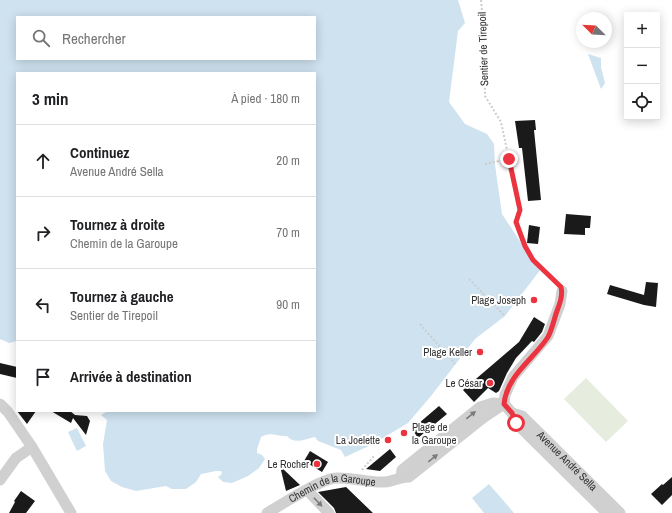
<!DOCTYPE html>
<html lang="fr">
<head>
<meta charset="utf-8">
<style>
  :root { --surface:#fff; --page:#f2f2f2; --text:#202124; --muted:#757577; --line:#e0e0e0 }
  body { margin:0; font-family:"Archivo Narrow",sans-serif; background:var(--page); color:var(--text) }
  .controls { position:absolute; right:12px; top:12px; display:grid; overflow:hidden; border-radius:0px; box-shadow:0 2px 10px #0003 }
  .controls button { width:36px; height:36px; display:grid; place-items:center; padding:0; border:0; border-bottom:1px solid var(--line); background:var(--surface); color:var(--text); font:20px sans-serif }
  .compass { position:absolute; left:576px; top:12px; width:36px; height:36px; border-radius:50%; background:var(--surface); box-shadow:0 2px 10px #0003; rotate:294deg }
  .stop { position:absolute; width:12px; height:12px; margin:-9px; border:3px solid #ec3340; border-radius:50%; background:#fff }
  .stop.end { background:#ec3340; border-color:#fff; box-shadow:0 1px 4px #0008 }
  .list { margin:0; padding:0; list-style:none }
  h2 { display:flex; justify-content:space-between; align-items:center; height:52px; margin:0; padding:0 16px; font-size:17px }
  h2 small { font-size:13px; font-weight:400; color:var(--muted) }
  .list li { display:grid; grid-template-columns:26px 1fr auto; gap:12px; align-items:center; box-sizing:border-box; height:72px; padding:0 16px; border-top:1px solid var(--line) }
  .list b { display:block; font-size:15px; white-space:nowrap }
  .list p { margin:0; font-size:13px; white-space:nowrap; color:var(--muted) }
  .list em { font-size:13px; font-style:normal; color:var(--muted) }
  .icon { flex:none; width:22px; height:22px; fill:none; stroke:currentColor; stroke-width:2; stroke-linecap:round; stroke-linejoin:round }
  .map { position:relative; flex:none; width:672px; height:513px; overflow:hidden }
  .search { position:absolute; background:var(--surface); box-shadow:0 2px 10px #0003; left:16px; top:16px; width:300px; height:44px; display:flex; align-items:center; gap:10px; box-sizing:border-box; padding:0 14px; border-radius:0px; color:var(--muted); font-size:15px }
  .panel { position:absolute; background:var(--surface); box-shadow:0 2px 10px #0003; left:16px; top:72px; width:300px; height:340px; border-radius:0px }
  .map>svg:first-child { display:block }
</style>
</head>
<body>
<div class="map">
<svg width="672" height="513" viewBox="0 0 672 513">
  <rect width="100%" height="100%" fill="#fff"/>
  <polygon fill="#e6ecde" points="586,378 628,421 606,442 564,399"/>
  <g fill="#cee2ef" fill-rule="evenodd">
    <path d="M 0,0 L 458,0 L 465,23 L 458,31 L 449,102 L 465,124 L 487,134 L 494,144 L 495,165 L 502,214 L 533,261 L 541,269 L 505,316 L 475,339 L 431,396 L 408,423 L 373,444 L 345,457 L 341,450 L 318,441 L 315,437 C 306,439 294,445 287,436 C 277,437 272,431 261,437 L 257,449 L 257,453 L 262,455 L 265,459 L 259,468 L 248,476 L 232,483 L 223,482 L 218,477 L 222,474 L 221,471 L 216,471 L 201,474 L 196,482 L 186,489 L 172,489 L 166,486 L 136,491 L 122,487 L 111,481 L 105,471 L 103,444 L 107,420 L 101,415 L 108,411 L 315,411 L 315,73 L 17,73 L 17,341 L 9,343 L 0,339 ZM 17,17 L 315,17 L 315,59 L 17,59 Z"/>
    <polygon points="588,54 601,58 601,67 605,83 601,89"/>
    <polygon points="77,428 86,446 77,451 68,432"/>
    <polygon points="489,484 514,513 484,513 472,498"/>
  </g>
  <g fill="#1a1a1a">
    <polygon points="535,120 536,130 534,130 541,200 528,201 522,148 519,148 515,121"/>
    <polygon points="566,214 591,216 590,228 585,228 585,235 564,234"/>
    <polygon points="529,225 540,227 538,244 527,243"/>
    <polygon points="646,282 658,283 656,307 644,305 607,294 610,285 644,295"/>
    <polygon points="534,317 545,324 542,332 534,342 532,341 516,358 507,373 499,391 496,393 488,388 474,402 463,390 519,342"/>
    <polygon points="0,363 17,367 17,378 0,374"/>
    <polygon points="439,406 447,414 418,438 412,429"/>
    <polygon points="17,411 36,411 27,424"/>
    <polygon points="51,411 70,411 75,415 87,416 90,421 86,435 73,418 71,423"/>
    <polygon points="390,449 396,457 380,471 366,469"/>
    <polygon points="310,451 328,462 322,472 304,461"/>
    <polygon points="280,466 300,485 286,491"/>
    <polygon points="672,477 672,495 662,505 651,494 662,484 663,485"/>
    <polygon points="346,487 373,513 336,513 334,508 318,492"/>
    <polygon points="21,491 35,501 26,513 9,513 15,502 14,501"/>
  </g>
  <g fill="none" stroke-linecap="round" stroke-linejoin="round">
    <g stroke="#cdcdcd" stroke-width="2" stroke-dasharray="2 2" stroke-linecap="butt">
      <polyline points="481,0 484,32 485,96 501,122 520,210 516,222 525,246 533,260 556,282"/>
      <polyline points="485,164 509,159"/>
      <polyline points="469,279 505,316"/>
      <polyline points="420,324 455,364"/>
      <polyline points="362,470 374,456"/>
    </g>
    <g stroke="#d0d0d0" stroke-width="11">
      <polyline points="0,404 8,412 32,447 71,513"/>
      <polyline points="504,404 512,413 516,423 607,513"/>
      <path id="s1" d="M 512,413 L 522,416 L 620,513"/>
      <polyline points="401,477 402,470 480,407 493,403 504,404"/>
      <polyline points="0,480 16,458 32,447"/>
      <polyline points="307,490 329,513"/>
      <path id="s2" d="M 267,513 C 281,505 322,478 336,478 C 352,477 369,483 385,482 C 393,481 400,477 409,477 L 483,418 L 504,404 L 505,395 L 513,377 L 548,336 L 560,304 L 562,291"/>
    </g>
  </g>
  <defs><path id="oneway-solid" d="M-6-.8H1V-3.2L6.5 0L1 3.2V.8H-6Z"/></defs>
  <g fill="#7a7a7a">
    <use href="#oneway-solid" transform="translate(471 415) rotate(-39)"/>
    <use href="#oneway-solid" transform="translate(433 458) rotate(-39)"/>
    <use href="#oneway-solid" transform="translate(318 502) rotate(46)"/>
  </g>
  <g fill="none" stroke-linecap="round" stroke-linejoin="round">
    <path stroke="#ec3340" stroke-width="5" d="M 509,159 L 520,210 L 516,222 L 525,246 L 533,260 L 561,287 C 563,295 560,303 557,311 C 554,319 552,330 548,337 C 533,360 507,375 504,404 L 512,413 L 516,423"/>
  </g>
  <g fill="#ec3340" stroke="#fff" stroke-width="1.5">
    <circle cx="534" cy="300" r="4"/>
    <circle cx="480" cy="352" r="4"/>
    <circle cx="490" cy="383" r="4"/>
    <circle cx="404" cy="433" r="4"/>
    <circle cx="388" cy="440" r="4"/>
    <circle cx="317" cy="464" r="4"/>
  </g>
  <g text-anchor="middle" stroke-width="4" stroke-linejoin="round" paint-order="stroke">
    <g font-size="11" fill="#333" stroke="#fff">
      <text transform="translate(483 49) rotate(-92)" y="4">Sentier de Tirepoil</text>
      <text dy="4" stroke="none"><textPath href="#s1" startOffset="74">Avenue André Sella</textPath></text>
      <text dy="4" stroke="none"><textPath href="#s2" startOffset="72">Chemin de la Garoupe</textPath></text>
    </g>
    <g font-size="11" fill="#333" stroke="#fff" text-anchor="end">
      <text x="526" y="304">Plage Joseph</text>
      <text x="472" y="356">Plage Keller</text>
      <text x="482" y="387">Le César</text>
      <text x="412" y="431" text-anchor="start">Plage de<tspan x="412" dy="13">la Garoupe</tspan></text>
      <text x="380" y="444">La Joelette</text>
      <text x="309" y="468">Le Rocher</text>
    </g>
  </g>
</svg>
<div class="controls">
<button>+</button>
<button>−</button>
<button><svg class="icon" aria-label="locate" viewBox="0 0 24 24"><circle cx="12" cy="12" r="6"/><path d="M12 2v4M12 18v4M2 12h4M18 12h4"/></svg></button>
</div>
<svg class="compass" viewBox="-18 -18 36 36"><path d="M0-13l5 13h-10z" fill="#e53935"/><path d="M0 13l5-13h-10z" fill="#757577"/></svg>
<div class="stop" style="left:516px;top:423px"></div>
<div class="stop end" style="left:509px;top:159px"></div>
<div class="search"><svg class="icon" aria-label="search" viewBox="0 0 24 24"><circle cx="10" cy="10" r="6"/><path d="M15 15l6 6"/></svg>Rechercher</div>
<section class="panel">
<h2>3 min<small>À pied · 180 m</small></h2>
<ul class="list">
<li><svg class="icon" aria-label="ahead" viewBox="0 0 24 24"><path d="M12 20V5M6 11l6-6 6 6"/></svg><div><b>Continuez</b><p>Avenue André Sella</p></div><em>20 m</em></li>
<li><svg class="icon" aria-label="right" viewBox="0 0 24 24"><path d="M7 20v-9h11M14 6l5 5-5 5"/></svg><div><b>Tournez à droite</b><p>Chemin de la Garoupe</p></div><em>70 m</em></li>
<li><svg class="icon" aria-label="left" viewBox="0 0 24 24"><path d="M17 20v-9H6M10 6l-5 5 5 5"/></svg><div><b>Tournez à gauche</b><p>Sentier de Tirepoil</p></div><em>90 m</em></li>
<li><svg class="icon" aria-label="arrive" viewBox="0 0 24 24"><path d="M6 21V4h12l-3 4 3 4H6"/></svg><div><b>Arrivée à destination</b></div></li>
</ul>
</section>
</div>
</body>
</html>
